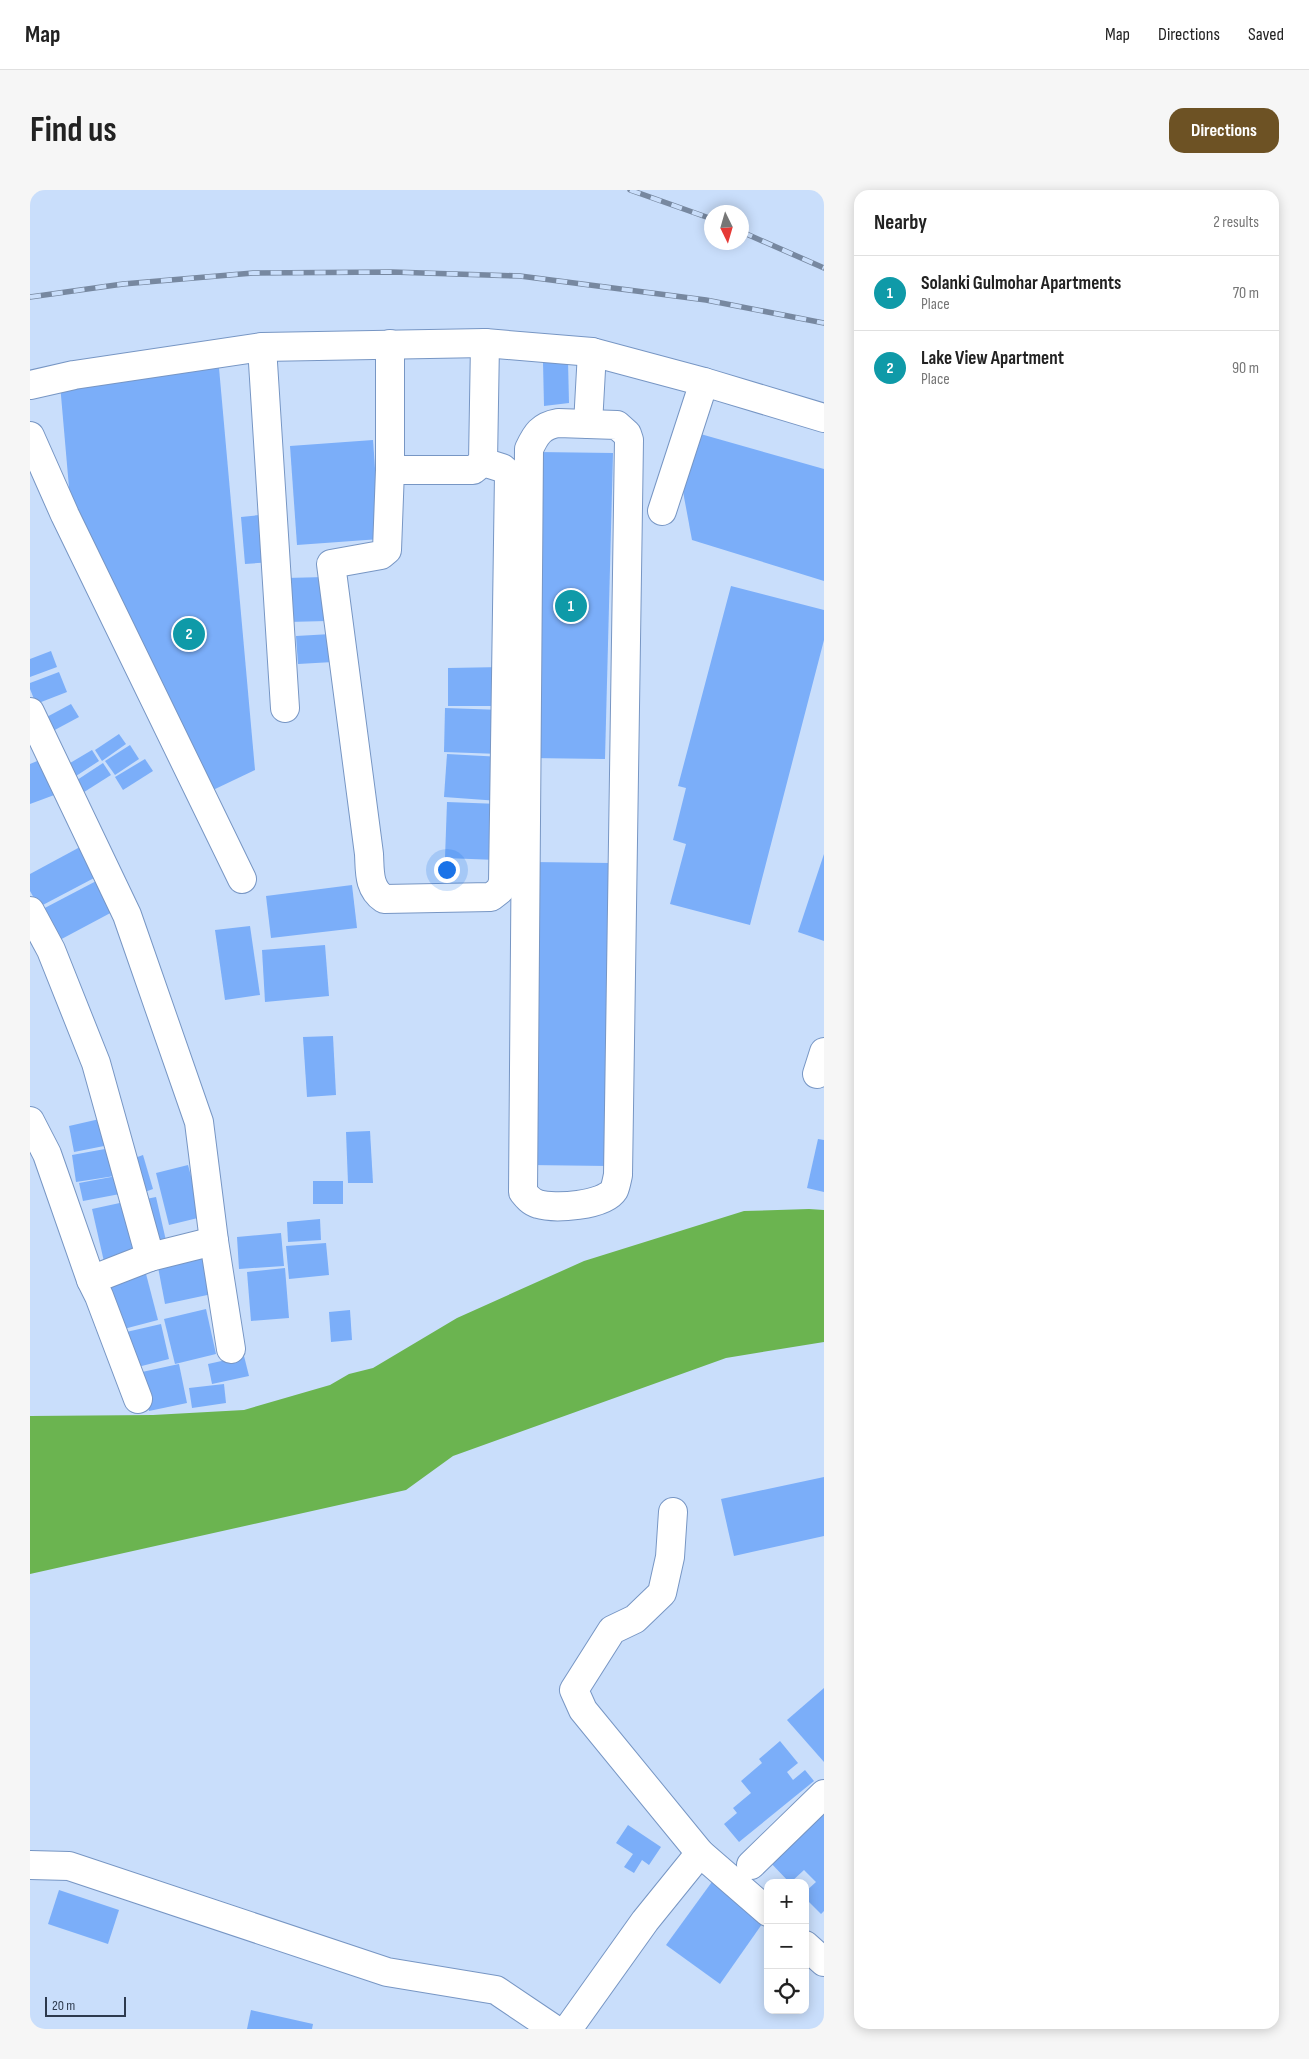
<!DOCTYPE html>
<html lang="en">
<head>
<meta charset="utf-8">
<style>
  :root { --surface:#fff; --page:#f6f6f6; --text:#222; --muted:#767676; --line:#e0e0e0; --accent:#6d5224 }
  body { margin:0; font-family:"Sofia Sans Condensed",sans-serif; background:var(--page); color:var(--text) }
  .controls { position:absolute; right:15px; bottom:15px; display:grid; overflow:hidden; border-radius:10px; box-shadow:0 2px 12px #0003 }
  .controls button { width:45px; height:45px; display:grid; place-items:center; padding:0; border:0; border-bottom:1px solid var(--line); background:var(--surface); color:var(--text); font:25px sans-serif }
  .compass { position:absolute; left:674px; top:15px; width:45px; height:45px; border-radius:50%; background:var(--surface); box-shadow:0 2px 12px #0003; rotate:175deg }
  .scale { position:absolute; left:15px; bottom:12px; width:81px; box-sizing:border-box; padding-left:5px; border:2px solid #2d3a4e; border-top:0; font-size:14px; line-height:18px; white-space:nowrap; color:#2d3a4e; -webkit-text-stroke:4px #c9defb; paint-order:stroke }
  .you { position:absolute; left:416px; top:679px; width:18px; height:18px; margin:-12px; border:4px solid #fff; border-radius:50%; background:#1a73e8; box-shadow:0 0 0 8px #1a73e833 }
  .badge { display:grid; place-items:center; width:32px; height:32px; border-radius:50%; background:var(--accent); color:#fff; font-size:16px; font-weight:700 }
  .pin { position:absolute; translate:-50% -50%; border:2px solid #fff; box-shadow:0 1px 5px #0006 }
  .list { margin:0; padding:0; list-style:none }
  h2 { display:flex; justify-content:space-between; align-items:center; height:65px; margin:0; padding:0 20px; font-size:21px }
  h2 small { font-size:16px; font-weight:400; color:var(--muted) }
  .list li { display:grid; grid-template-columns:32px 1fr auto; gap:15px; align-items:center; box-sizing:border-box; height:75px; padding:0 20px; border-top:1px solid var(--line) }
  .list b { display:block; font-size:19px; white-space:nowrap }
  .list p { margin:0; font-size:16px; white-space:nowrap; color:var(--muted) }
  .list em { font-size:16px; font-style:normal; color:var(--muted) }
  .icon { flex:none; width:28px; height:28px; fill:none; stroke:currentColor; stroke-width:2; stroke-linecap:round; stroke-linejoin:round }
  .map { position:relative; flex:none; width:794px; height:1839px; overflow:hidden; border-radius:15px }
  header { display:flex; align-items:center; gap:30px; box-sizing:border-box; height:70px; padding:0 25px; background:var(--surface); border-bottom:1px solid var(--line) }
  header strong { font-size:24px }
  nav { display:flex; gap:28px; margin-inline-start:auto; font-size:18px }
  .intro { display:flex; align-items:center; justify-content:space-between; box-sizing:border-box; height:120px; padding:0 30px }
  h1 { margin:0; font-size:35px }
  .button { padding:12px 22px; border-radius:15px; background:var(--accent); color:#fff; font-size:18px; font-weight:700 }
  main { display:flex; gap:30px; padding:0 30px }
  aside { flex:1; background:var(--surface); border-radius:15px; box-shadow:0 2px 12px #0003 }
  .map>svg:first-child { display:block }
</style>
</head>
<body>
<header>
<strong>Map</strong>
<nav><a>Map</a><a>Directions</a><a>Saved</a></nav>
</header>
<div class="intro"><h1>Find us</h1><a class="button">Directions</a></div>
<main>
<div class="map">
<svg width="794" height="1839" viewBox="0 0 794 1839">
  <rect width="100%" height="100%" fill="#c9defb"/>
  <polygon fill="#6bb450" points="779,1019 794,1020 794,1152 696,1168 423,1266 376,1300 0,1384 0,1226 123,1225 214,1220 300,1195 319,1184 343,1178 427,1128 554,1071 714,1021"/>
  <g fill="#7baef9">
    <polygon points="538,171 539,213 514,216 513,172"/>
    <polygon points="189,178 225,580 183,600 40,309 30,194"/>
    <polygon points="667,243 794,279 794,391 662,350 652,296"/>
    <polygon points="343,250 350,349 267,355 260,256"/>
    <polygon points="508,262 583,263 575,569 500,568"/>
    <polygon points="239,324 243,372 215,374 211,327"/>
    <polygon points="295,387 297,431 257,432 256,388"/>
    <polygon points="701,396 794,420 794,450 720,735 640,714 656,654 643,650 656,598 648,596"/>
    <polygon points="301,444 303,472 268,474 266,446"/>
    <polygon points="21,461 27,477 0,487 0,469"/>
    <polygon points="473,477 473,516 418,516 418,478"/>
    <polygon points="29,482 37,502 6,514 0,499 0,493"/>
    <polygon points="41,514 49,527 21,542 13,529"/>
    <polygon points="415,518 472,520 470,564 414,562"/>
    <polygon points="89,544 96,554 72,571 65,560"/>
    <polygon points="100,555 109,569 85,585 75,571"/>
    <polygon points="62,560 69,571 43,588 35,576"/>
    <polygon points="417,564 472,567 469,611 414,607"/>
    <polygon points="12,569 27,604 0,614 0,574"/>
    <polygon points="115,569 123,581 93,600 85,587"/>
    <polygon points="73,573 81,585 51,604 44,592"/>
    <polygon points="417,612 469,614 467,670 415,668"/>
    <polygon points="50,657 66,687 9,717 0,701 0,684"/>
    <polygon points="794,664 794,751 768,742"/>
    <polygon points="503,672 581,673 578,976 499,975"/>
    <polygon points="70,689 86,720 26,752 9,721"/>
    <polygon points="322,695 327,738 241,748 236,706"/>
    <polygon points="220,736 230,805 195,810 185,740"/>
    <polygon points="295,755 299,806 235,812 232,760"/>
    <polygon points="303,846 306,905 277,907 273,847"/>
    <polygon points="74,928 79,955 44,962 39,936"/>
    <polygon points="340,941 343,993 318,993 316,942"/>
    <polygon points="788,949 794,950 794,1002 777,998"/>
    <polygon points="86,957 91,985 46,992 42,965"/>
    <polygon points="113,965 123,999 112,1003 102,969"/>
    <polygon points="158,975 172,1027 139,1035 126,983"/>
    <polygon points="92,985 95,1003 53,1011 49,993"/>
    <rect x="283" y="991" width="30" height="23"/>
    <polygon points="126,1007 137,1055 127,1057 116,1009"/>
    <polygon points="99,1011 112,1068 75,1076 62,1019"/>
    <polygon points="290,1029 291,1050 258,1052 257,1032"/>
    <polygon points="251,1043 254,1076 209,1079 207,1047"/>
    <polygon points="296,1053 299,1085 259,1089 256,1056"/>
    <polygon points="174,1067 182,1104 135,1114 128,1077"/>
    <polygon points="255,1078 259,1128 221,1131 217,1082"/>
    <polygon points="115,1080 128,1130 90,1140 77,1090"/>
    <polygon points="176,1119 186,1164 145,1174 134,1129"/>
    <polygon points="320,1120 322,1150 301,1152 299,1122"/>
    <polygon points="131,1134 139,1169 100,1179 92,1143"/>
    <polygon points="214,1166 219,1186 182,1194 178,1174"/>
    <polygon points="149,1174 157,1213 119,1221 112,1182"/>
    <polygon points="194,1194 196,1213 162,1218 159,1198"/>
    <polygon points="794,1287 794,1346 704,1366 691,1309"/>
    <polygon points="794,1498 794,1572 757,1530"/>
    <polygon points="750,1551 768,1573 757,1582 763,1590 775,1580 784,1591 709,1652 694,1634 707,1623 703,1618 721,1603 711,1591 732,1573 729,1569"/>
    <polygon points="794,1615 794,1721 791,1724 775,1708 775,1702 786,1692 774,1680 760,1693 738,1670"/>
    <polygon points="598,1635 631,1657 619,1675 612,1670 604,1683 594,1677 603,1664 586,1653"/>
    <polygon points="684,1689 737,1727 690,1794 636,1755"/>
    <polygon points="29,1700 89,1720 78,1754 18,1734"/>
    <polygon points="221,1820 283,1834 282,1839 217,1839"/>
  </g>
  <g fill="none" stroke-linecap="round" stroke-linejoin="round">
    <g stroke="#7796c4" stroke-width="30">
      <g id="minor">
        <polyline points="360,154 360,280"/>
        <polyline points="232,157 255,518"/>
        <polyline points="0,195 44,185 232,157 455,153 562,162 674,192 794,228"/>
        <path d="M 528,233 L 587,235 L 597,244 L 599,250 L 588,985 C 587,989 586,996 584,1000 C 574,1016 524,1019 508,1014 C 501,1012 497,1007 493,1002 L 499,259 C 506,244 511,236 528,233 Z"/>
        <polyline points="558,234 562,162"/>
        <polyline points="0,246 35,325 212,689"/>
        <path d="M 453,272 L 472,278 L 479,284 L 473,692 L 470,700 L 461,707 L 354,709 C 338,698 340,681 339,664 L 301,374 L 351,365 L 357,360 L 360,280 L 443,280 L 453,272 L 455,153"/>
        <polyline points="632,321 674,192"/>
        <polyline points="0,522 97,725 169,932 184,1051 201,1159"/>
        <polyline points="0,721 21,760 66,873 120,1067"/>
        <polyline points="787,884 794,862"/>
        <polyline points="0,931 17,964 61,1090"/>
        <polyline points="108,1209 69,1106 61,1090 120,1067 184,1051"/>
        <polyline points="643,1322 640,1367 632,1403 605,1429 582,1440 544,1500 553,1520 670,1663 738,1722"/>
        <polyline points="0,1675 39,1676 357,1782 466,1800 524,1839"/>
        <polyline points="721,1675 794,1604"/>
        <polyline points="775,1755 794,1772"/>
        <polyline points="538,1839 615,1731 670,1663"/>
      </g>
    </g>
    <use href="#minor" stroke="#fff" stroke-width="28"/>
    <g stroke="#7788a0" stroke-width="5.5">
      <g id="rail">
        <polyline points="600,0 682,29"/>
        <polyline points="712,42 794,78"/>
        <polyline points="0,107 93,94 223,83 362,82 490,86 676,110 794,133"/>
      </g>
    </g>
    <use href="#rail" stroke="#c9defb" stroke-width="4" stroke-dasharray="11" stroke-linecap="butt"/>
  </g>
</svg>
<div class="controls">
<button>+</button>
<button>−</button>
<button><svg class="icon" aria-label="locate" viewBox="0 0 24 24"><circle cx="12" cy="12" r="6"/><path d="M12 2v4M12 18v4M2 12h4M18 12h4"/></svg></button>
</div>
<svg class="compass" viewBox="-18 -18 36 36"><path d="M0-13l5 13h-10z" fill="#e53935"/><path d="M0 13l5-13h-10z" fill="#767676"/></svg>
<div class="scale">20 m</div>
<div class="you"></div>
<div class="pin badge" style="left:541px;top:416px;background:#0f9aa8">1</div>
<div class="pin badge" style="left:159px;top:444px;background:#0f9aa8">2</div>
</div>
<aside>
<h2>Nearby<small>2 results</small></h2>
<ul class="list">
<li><span class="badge" style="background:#0f9aa8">1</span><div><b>Solanki Gulmohar Apartments</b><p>Place</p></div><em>70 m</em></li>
<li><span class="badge" style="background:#0f9aa8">2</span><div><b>Lake View Apartment</b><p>Place</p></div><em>90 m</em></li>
</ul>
</aside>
</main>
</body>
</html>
